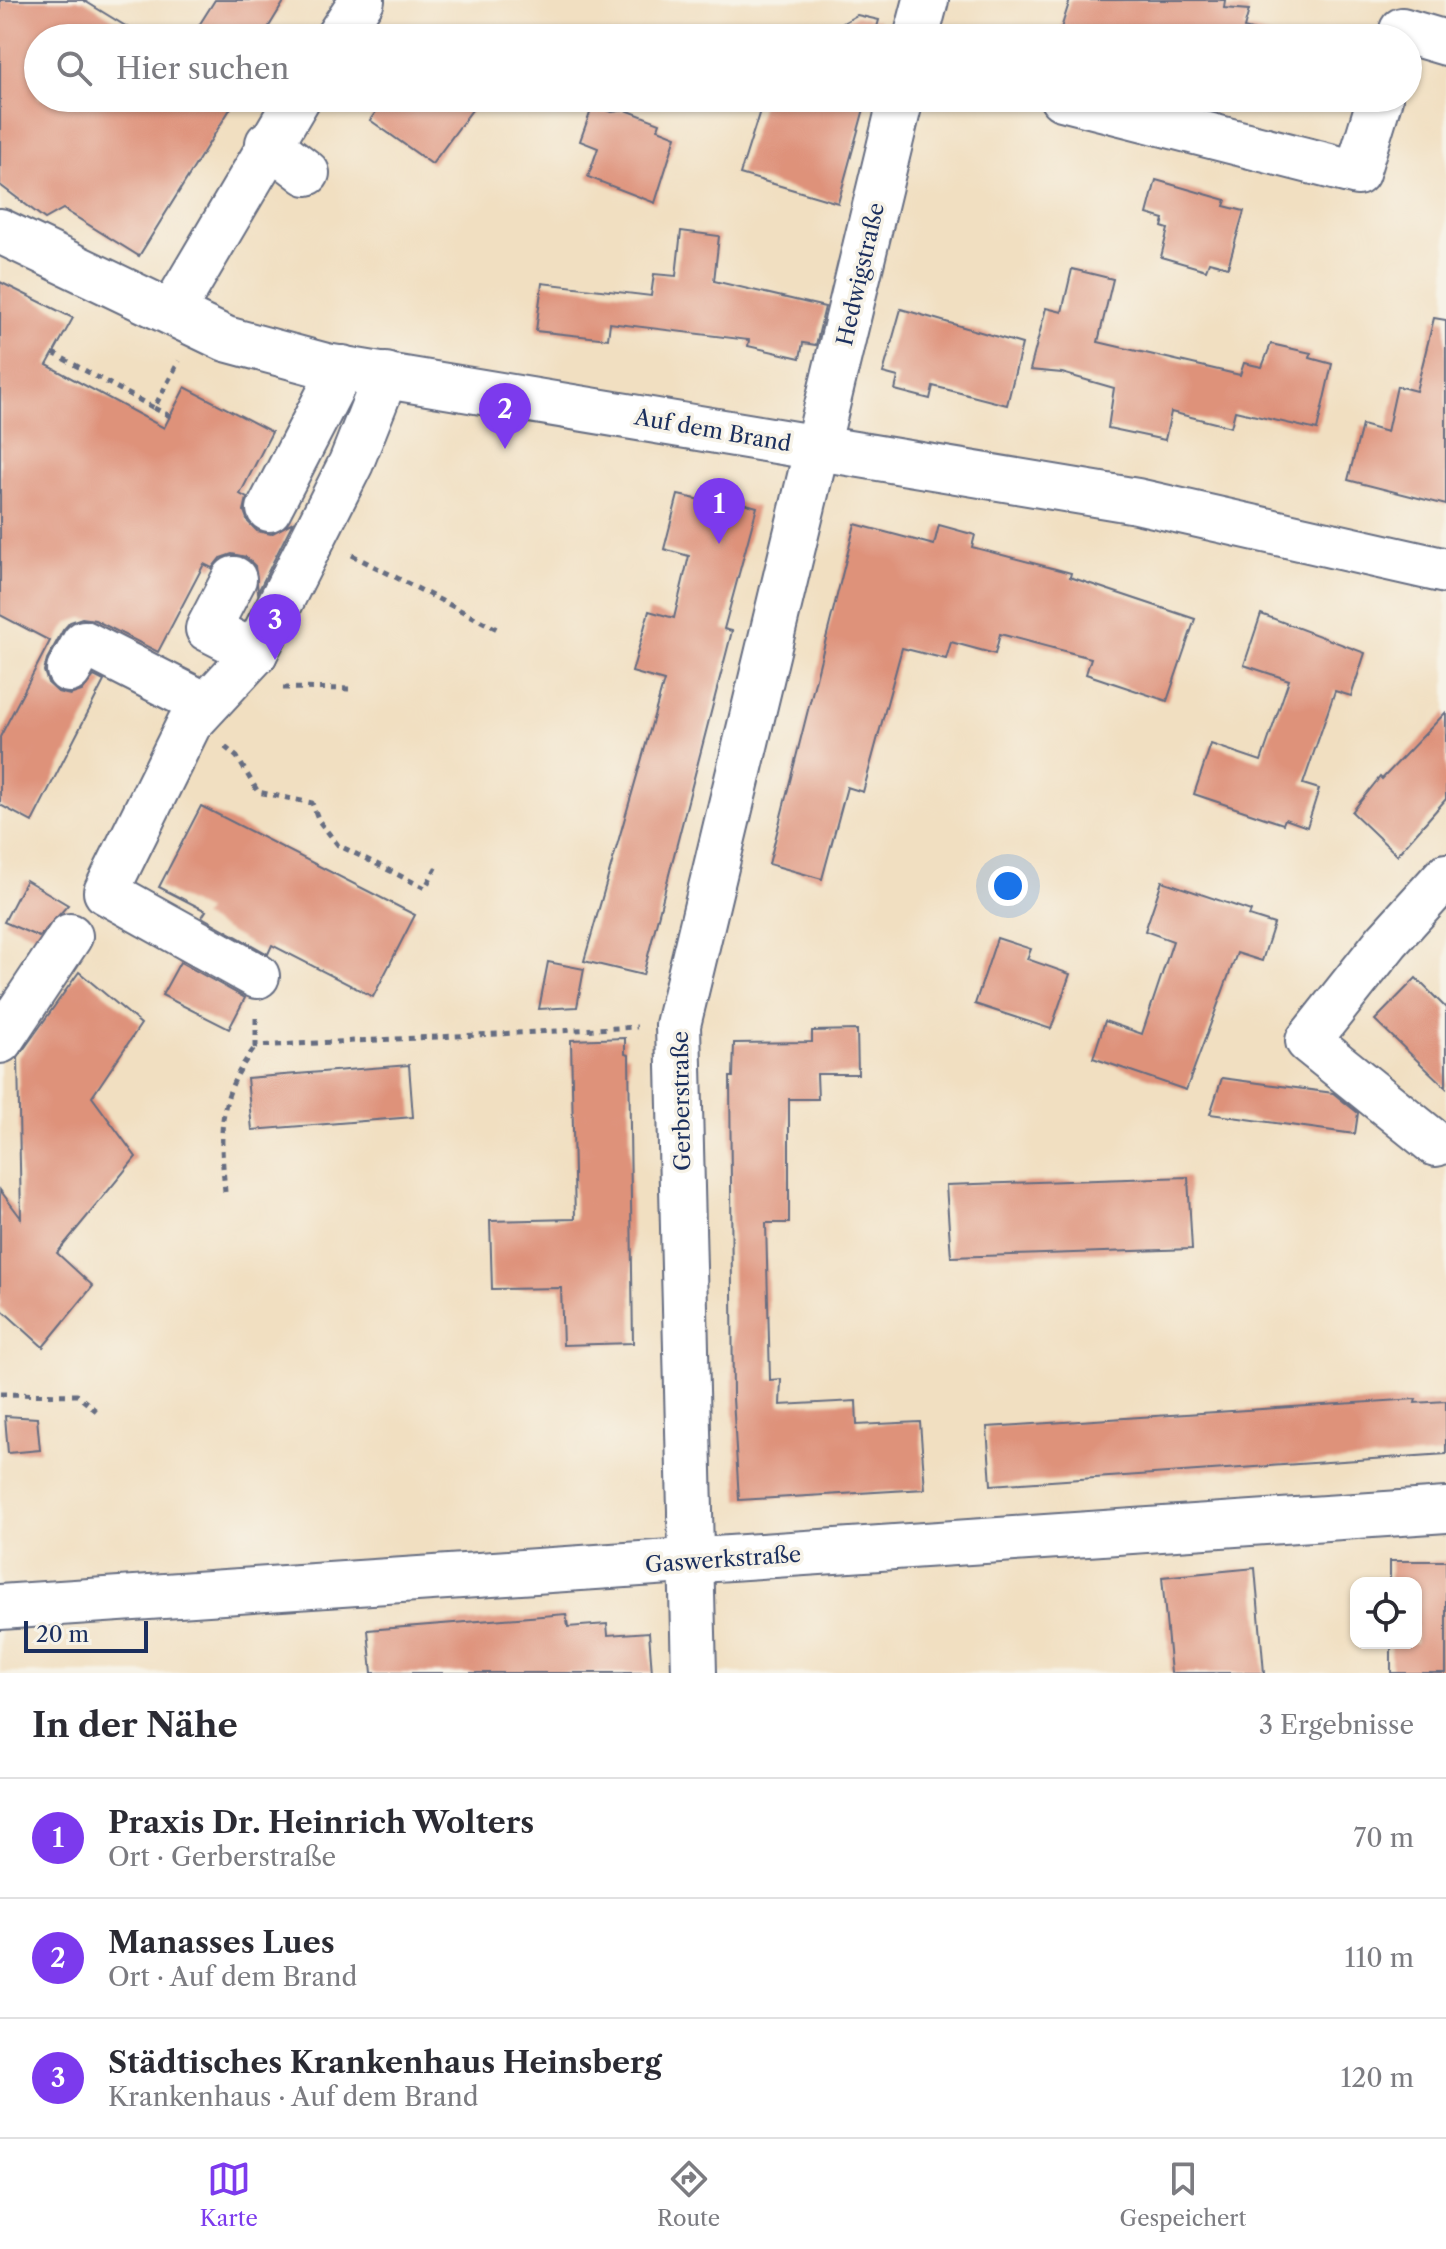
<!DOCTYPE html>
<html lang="de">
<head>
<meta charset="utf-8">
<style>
  :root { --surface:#fff; --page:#f7f7f7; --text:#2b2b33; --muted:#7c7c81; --line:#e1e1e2; --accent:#7c3aed }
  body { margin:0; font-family:"Libre Caslon Text",serif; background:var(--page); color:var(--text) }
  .controls { position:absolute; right:24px; bottom:24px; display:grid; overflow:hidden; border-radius:16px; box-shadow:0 2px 6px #0004 }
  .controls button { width:72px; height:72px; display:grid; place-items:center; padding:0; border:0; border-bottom:2px solid var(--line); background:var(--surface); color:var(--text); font:40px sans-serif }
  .scale { position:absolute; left:24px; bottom:20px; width:124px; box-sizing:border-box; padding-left:8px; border:4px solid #1b2f5e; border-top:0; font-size:22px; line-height:28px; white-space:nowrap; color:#1b2f5e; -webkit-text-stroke:6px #f7f3e8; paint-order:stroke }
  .you { position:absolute; left:1008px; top:886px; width:28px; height:28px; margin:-20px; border:6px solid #fff; border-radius:50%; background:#1a73e8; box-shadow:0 0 0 12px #1a73e833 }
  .badge { display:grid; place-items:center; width:52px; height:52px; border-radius:50%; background:var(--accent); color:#fff; font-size:26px; font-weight:700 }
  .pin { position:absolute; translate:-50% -66px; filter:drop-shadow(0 2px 4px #0008) }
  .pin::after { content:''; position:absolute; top:42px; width:28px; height:24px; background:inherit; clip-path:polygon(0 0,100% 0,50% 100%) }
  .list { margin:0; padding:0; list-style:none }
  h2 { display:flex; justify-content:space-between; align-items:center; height:104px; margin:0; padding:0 32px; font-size:34px }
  h2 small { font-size:26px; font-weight:400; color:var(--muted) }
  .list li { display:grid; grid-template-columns:52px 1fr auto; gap:24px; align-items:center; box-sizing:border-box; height:120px; padding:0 32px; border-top:2px solid var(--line) }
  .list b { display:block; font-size:30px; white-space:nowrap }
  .list p { margin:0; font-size:26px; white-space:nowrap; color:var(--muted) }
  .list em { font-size:26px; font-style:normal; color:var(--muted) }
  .icon { flex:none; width:44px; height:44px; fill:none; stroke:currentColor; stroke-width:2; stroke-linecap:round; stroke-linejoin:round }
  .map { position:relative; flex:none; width:1446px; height:1673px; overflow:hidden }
  .search { position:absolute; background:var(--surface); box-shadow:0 2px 6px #0004; left:24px; right:24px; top:24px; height:88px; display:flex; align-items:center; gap:20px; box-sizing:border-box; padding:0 28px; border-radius:44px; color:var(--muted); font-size:30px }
  .sheet { height:464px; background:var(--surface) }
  nav { display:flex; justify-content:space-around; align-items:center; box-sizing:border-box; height:112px; border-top:2px solid var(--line); background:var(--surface); font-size:22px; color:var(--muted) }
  nav a { display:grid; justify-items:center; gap:4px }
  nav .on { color:var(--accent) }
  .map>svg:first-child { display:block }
</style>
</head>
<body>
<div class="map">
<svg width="1446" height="1673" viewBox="0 0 1446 1673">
  <rect width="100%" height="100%" fill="#f7f3e8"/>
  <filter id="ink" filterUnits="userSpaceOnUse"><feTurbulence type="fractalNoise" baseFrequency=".0125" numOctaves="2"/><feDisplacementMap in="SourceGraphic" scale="16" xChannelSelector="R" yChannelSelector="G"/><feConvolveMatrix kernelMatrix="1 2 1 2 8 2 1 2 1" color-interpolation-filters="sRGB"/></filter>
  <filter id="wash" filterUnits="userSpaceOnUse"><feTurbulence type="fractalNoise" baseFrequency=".006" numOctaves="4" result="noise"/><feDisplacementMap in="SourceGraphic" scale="32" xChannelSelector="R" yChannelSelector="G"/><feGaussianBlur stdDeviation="1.8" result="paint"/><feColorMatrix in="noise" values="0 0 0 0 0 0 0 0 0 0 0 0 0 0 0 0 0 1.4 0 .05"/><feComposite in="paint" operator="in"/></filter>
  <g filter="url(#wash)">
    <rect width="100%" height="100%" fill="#f1dfc1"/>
    <g id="blocks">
      <g fill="#de927a">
        <polygon points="0,0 83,0 145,38 38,38 38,98 237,98 139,256 63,209 45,219 0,185"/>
        <polygon points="215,0 285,0 262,38 191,38"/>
        <polygon points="1070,0 1225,0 1224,8 1249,10 1244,28 1282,38 1058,38"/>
        <polygon points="857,15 879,20 874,38 836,38 840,25"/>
        <polygon points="386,98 455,98 472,110 432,164 370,120"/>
        <polygon points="764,98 867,98 838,203 740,174"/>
        <polygon points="593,105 612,112 626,110 660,123 658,129 676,136 655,203 588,177 598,148 580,141"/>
        <polygon points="1156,180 1226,200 1224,206 1244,211 1228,267 1209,262 1206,270 1161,257 1168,229 1162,227 1164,219 1147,214"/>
        <polygon points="681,231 719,236 714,281 825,307 816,345 803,343 800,358 748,346 749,340 610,323 608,339 536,331 542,283 651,296 654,274 676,276"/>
        <polygon points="1072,269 1113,279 1098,342 1240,375 1244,363 1262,367 1271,344 1311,353 1310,358 1332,364 1317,430 1235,411 1231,427 1171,412 1165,440 1108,428 1114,388 1062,373 1030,370 1046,308 1062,312"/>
        <polygon points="0,282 73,318 47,365 164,428 185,387 272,432 240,494 247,498 244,511 248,522 257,531 271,534 293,522 258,592 255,566 246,557 232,554 220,558 212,568 204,564 158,652 95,620 82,618 70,622 63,630 47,659 44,671 48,683 58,692 70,695 82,691 94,676 104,681 32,822 0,805 0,737 50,641 0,615"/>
        <polygon points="901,309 1022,344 1007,405 933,386 930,399 895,390 898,377 883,373"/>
        <polygon points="1434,318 1446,320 1446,505 1348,480 1362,425 1387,432 1397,386 1416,391"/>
        <polygon points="703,492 757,507 724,629 732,631 643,975 584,961 664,681 632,672 649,611 674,618 689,556 664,549 678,495 701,500"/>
        <polygon points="855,524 934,545 939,525 975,535 972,547 1071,573 1070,577 1195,619 1167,701 1086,674 1091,658 1000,634 995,654 951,642 946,659 902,648 863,792 847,787 822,879 769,864"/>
        <polygon points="1261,614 1365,653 1351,696 1335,691 1303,784 1319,789 1307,827 1285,819 1283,824 1194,794 1211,744 1261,761 1289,680 1244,665"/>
        <polygon points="1446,712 1446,799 1397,855 1352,812 1380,777 1382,779"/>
        <polygon points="201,806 415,915 373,997 272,945 268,954 202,917 206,911 159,887"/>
        <polygon points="26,880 68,905 39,937 4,922"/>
        <polygon points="1162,881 1251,911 1249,916 1274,924 1262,961 1237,953 1186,1090 1093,1058 1105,1021 1142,1034 1173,941 1145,931"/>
        <polygon points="997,938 1031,949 1027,959 1070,974 1051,1029 975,1004"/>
        <polygon points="180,962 245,998 229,1029 162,995"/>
        <polygon points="548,962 584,969 577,1007 539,1009"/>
        <polygon points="79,972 141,1024 92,1097 136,1157 57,1253 93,1286 43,1347 0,1308 0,1190 21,1218 18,1057"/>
        <polygon points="1416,978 1446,1008 1446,1088 1375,1020"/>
        <polygon points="857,1030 858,1074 817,1074 818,1099 789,1099 789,1223 766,1223 770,1380 781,1379 780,1405 856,1401 857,1425 920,1422 925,1489 739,1500 733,1398 730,1077 733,1077 734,1043 812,1042 812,1031"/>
        <polygon points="625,1038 625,1054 629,1055 633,1343 563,1345 561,1288 492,1289 490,1221 575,1219 571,1040"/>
        <polygon points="409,1065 413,1117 252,1130 247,1078"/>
        <polygon points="1222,1078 1333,1093 1358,1113 1355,1134 1210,1114"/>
        <polygon points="1188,1177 1192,1249 951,1257 946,1185"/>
        <polygon points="1416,1399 1415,1403 1446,1401 1446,1454 991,1485 987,1427"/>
        <polygon points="5,1416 37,1418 40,1450 8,1453"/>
        <polygon points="1390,1561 1446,1561 1446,1673 1391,1673 1391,1643 1416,1643 1416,1583 1390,1583"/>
        <polygon points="1255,1568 1264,1673 1171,1673 1162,1577"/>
        <polygon points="566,1614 568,1627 607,1624 608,1635 649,1632 652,1673 372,1673 368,1630"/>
      </g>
    </g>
  </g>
  <g filter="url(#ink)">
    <use href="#blocks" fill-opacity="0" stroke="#666d81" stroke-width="2"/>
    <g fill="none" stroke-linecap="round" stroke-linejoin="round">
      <g stroke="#666d81" stroke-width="48">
        <g id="minor">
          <polyline points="1402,30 1446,43"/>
          <polyline points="337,38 362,0"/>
          <polyline points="916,38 926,0"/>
          <polyline points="1062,98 1357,173 1380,98"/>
          <polyline points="268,143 307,173"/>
          <polyline points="0,231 226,339 326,366 1137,501 1446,571"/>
          <polyline points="172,312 298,98"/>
          <polyline points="269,509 342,368"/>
          <polyline points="234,579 208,629 255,653"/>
          <polyline points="69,670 84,643 206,705"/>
          <polyline points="257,976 106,892 189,724 255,653 351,463 386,375"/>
          <polyline points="0,1041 70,936"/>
          <polyline points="1436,1144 1308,1041 1387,941 1446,876"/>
          <polyline points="0,1607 1446,1510"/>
          <polyline points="694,1673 678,1025 901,98"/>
        </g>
      </g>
      <g stroke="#666d81" stroke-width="5" stroke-dasharray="6 6" stroke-linecap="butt">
        <polyline points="53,353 154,408 179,361"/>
        <polyline points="154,408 170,416"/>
        <polyline points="352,555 499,630"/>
        <polyline points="283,688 355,689"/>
        <polyline points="225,747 237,757 258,792 312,803 319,821 338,845 425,888 437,866"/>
        <polyline points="256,1018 256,1046 637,1027"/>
        <path d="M 225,1192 C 220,1129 216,1099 256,1046"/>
        <polyline points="0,1394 77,1395 100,1414"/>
      </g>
      <use href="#minor" stroke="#fff" stroke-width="44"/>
    </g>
  </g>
  <g text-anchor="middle" stroke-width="7" stroke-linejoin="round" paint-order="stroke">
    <g font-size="22" fill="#1b2f5e" stroke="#f7f3e8">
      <text transform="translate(860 274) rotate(-77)" y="8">Hedwigstraße</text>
      <text transform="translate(713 430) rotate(10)" y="8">Auf dem Brand</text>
      <text transform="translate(681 1101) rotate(-91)" y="8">Gerberstraße</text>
      <text transform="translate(723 1559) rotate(-4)" y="8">Gaswerkstraße</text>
    </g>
  </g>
</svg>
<div class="controls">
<button><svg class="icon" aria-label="locate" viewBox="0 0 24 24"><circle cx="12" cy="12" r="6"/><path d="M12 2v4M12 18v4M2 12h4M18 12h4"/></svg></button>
</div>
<div class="scale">20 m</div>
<div class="you"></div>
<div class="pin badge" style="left:719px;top:544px">1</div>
<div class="pin badge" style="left:505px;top:449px">2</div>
<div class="pin badge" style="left:275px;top:660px">3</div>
<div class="search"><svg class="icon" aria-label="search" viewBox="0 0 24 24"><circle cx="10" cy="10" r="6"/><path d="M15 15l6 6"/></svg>Hier suchen</div>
</div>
<section class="sheet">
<h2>In der Nähe<small>3 Ergebnisse</small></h2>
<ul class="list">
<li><span class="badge">1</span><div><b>Praxis Dr. Heinrich Wolters</b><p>Ort · Gerberstraße</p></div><em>70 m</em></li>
<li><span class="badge">2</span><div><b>Manasses Lues</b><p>Ort · Auf dem Brand</p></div><em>110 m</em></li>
<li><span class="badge">3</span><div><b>Städtisches Krankenhaus Heinsberg</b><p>Krankenhaus · Auf dem Brand</p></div><em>120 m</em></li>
</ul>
</section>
<nav>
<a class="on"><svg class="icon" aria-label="map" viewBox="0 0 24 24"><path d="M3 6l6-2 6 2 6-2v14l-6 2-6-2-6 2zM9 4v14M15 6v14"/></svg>Karte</a>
<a><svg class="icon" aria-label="directions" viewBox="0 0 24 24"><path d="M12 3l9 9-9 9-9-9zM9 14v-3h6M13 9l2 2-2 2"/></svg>Route</a>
<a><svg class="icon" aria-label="saved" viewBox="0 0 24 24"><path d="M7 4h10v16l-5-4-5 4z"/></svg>Gespeichert</a>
</nav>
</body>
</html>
